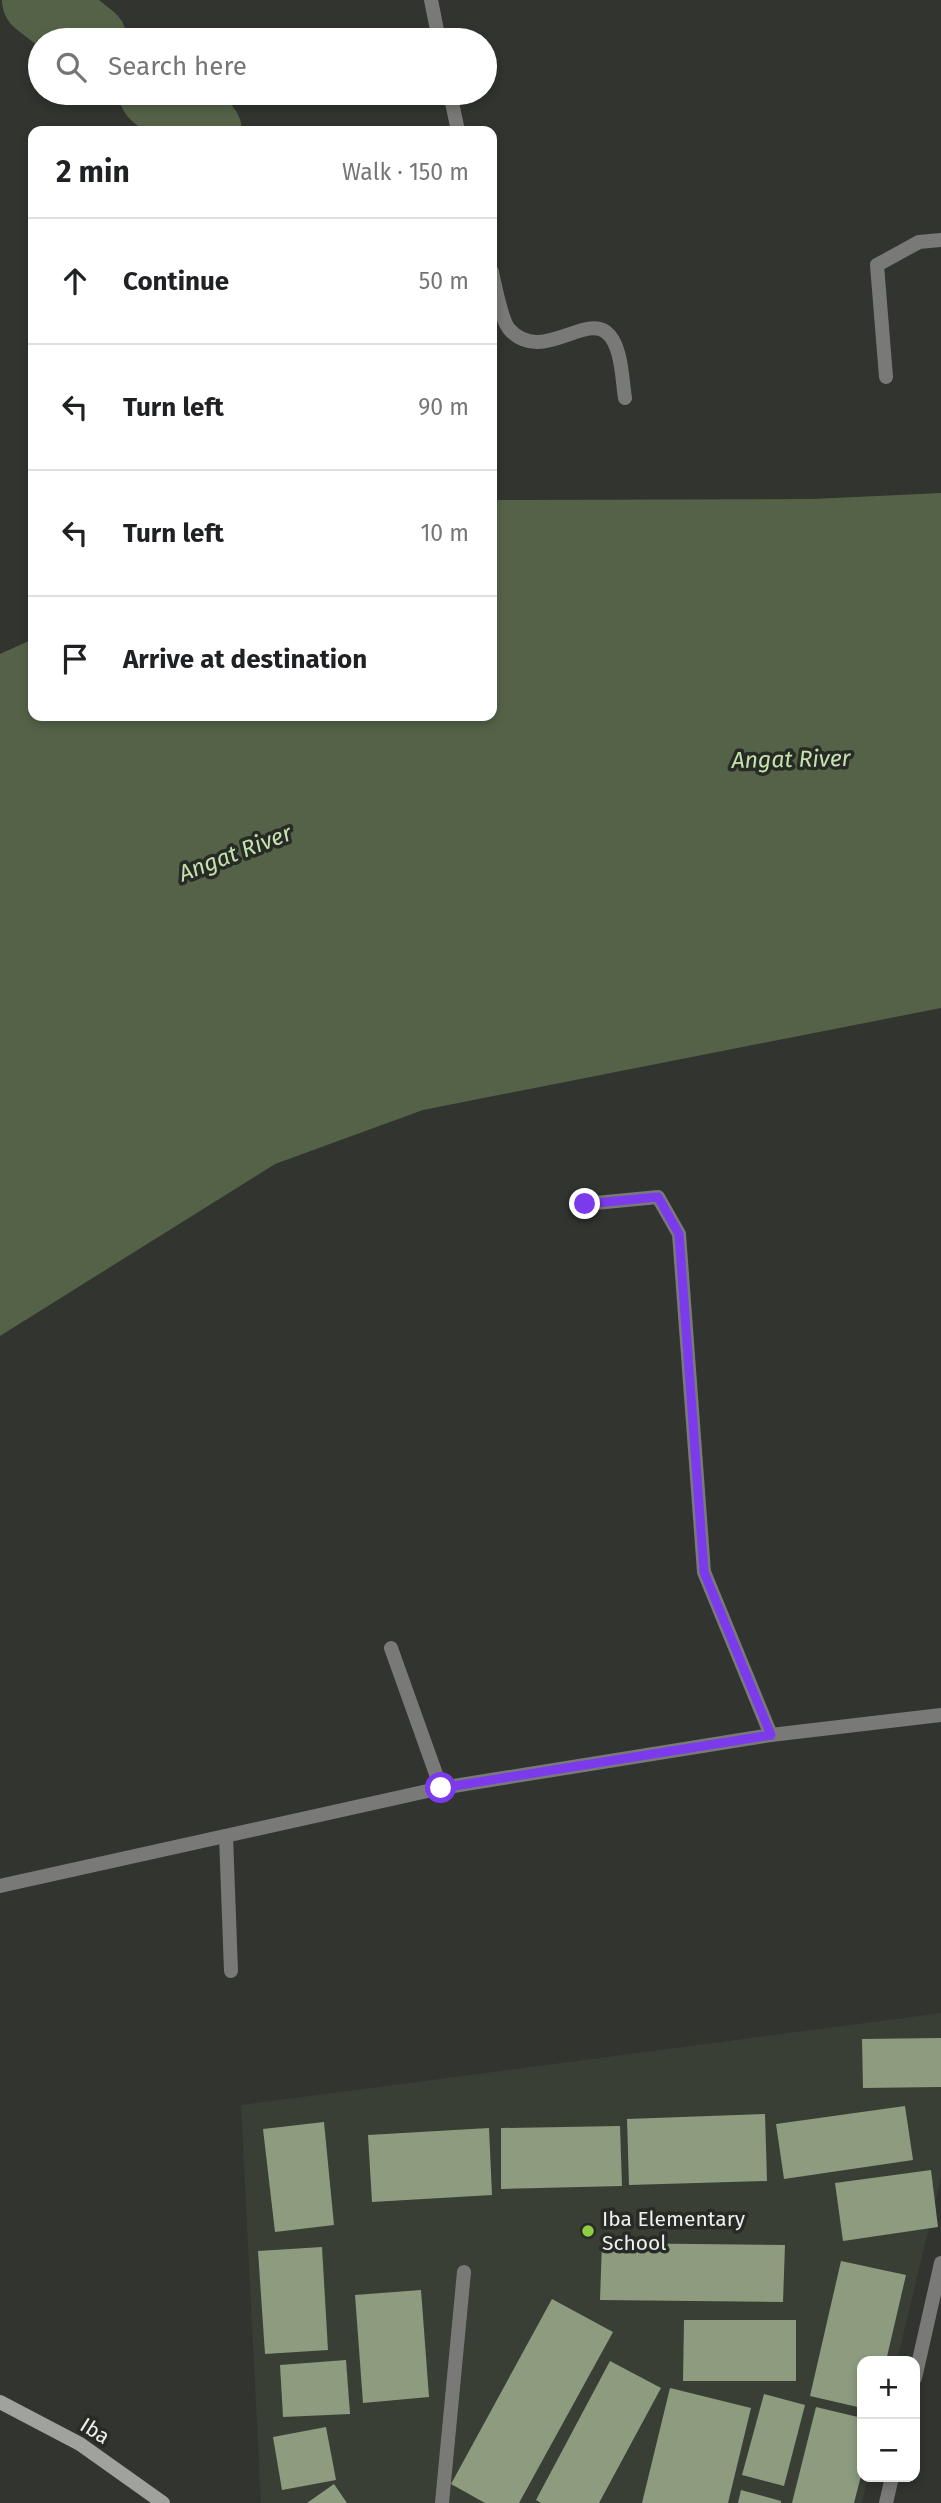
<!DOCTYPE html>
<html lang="en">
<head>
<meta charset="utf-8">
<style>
  :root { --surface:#fff; --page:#f6f6f6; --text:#202124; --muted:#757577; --line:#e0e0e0 }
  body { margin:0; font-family:"Fira Sans",sans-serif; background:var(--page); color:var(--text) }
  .controls { position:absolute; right:21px; bottom:21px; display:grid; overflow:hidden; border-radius:14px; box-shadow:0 4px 10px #0003 }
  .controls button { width:63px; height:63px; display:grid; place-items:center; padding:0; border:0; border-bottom:2px solid var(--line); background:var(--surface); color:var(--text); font:35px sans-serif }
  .stop { position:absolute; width:21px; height:21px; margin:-16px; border:5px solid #7c3aed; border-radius:50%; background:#fff }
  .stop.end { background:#7c3aed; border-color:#fff; box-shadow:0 2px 7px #0008 }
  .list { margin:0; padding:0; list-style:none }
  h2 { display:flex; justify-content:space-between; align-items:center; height:91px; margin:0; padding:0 28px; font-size:30px }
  h2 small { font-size:23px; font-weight:400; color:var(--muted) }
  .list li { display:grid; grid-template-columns:46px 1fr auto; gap:21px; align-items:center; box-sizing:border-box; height:126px; padding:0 28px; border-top:2px solid var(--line) }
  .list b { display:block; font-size:26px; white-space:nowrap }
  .list em { font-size:23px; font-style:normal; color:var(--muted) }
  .icon { flex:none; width:38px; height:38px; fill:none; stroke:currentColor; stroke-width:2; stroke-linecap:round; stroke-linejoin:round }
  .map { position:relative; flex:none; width:941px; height:2503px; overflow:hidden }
  .search { position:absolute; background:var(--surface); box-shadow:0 4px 10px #0003; left:28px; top:28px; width:469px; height:77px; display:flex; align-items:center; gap:18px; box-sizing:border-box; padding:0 24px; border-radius:38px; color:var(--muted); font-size:26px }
  .panel { position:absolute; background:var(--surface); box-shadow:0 4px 10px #0003; left:28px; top:126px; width:469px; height:595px; border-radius:14px }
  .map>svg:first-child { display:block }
</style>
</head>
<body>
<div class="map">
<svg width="941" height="2503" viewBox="0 0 941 2503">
  <rect width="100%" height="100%" fill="#31342f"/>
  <polygon fill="#393f34" points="941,2013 941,2177 897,2361 862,2361 862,2477 868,2477 862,2503 261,2503 241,2105"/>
  <polygon fill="#546348" points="941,493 941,1008 423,1110 275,1164 0,1336 0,654 33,639 33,716 492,716 492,500 813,499"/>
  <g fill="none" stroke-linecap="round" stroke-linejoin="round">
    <g stroke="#546348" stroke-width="74">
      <polyline points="39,0 90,40"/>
      <polyline points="156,93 205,131"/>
    </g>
  </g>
  <g fill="#8d9c7f">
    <polygon points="941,2038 941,2087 863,2088 862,2039"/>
    <polygon points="905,2106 913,2160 784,2179 776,2124"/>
    <polygon points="765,2114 767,2181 629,2185 627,2119"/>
    <polygon points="324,2122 334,2225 275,2232 263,2129"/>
    <polygon points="620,2126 622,2186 501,2189 501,2128"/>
    <polygon points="489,2128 492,2195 372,2202 368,2135"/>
    <polygon points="931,2170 938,2227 843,2241 835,2183"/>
    <polygon points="602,2243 785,2245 783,2302 600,2300"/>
    <polygon points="322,2247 328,2350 265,2354 258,2251"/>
    <polygon points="841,2261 906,2275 886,2361 862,2361 862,2408 810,2396"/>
    <polygon points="421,2290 429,2397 363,2403 355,2295"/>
    <polygon points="552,2299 613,2332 519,2503 485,2503 451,2484"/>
    <polygon points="684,2320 796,2320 796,2381 683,2381"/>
    <polygon points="346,2360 350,2414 283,2417 280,2365"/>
    <polygon points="610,2361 661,2388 599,2503 541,2503 536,2500"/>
    <polygon points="670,2388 751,2408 728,2503 642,2503"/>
    <polygon points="764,2394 805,2405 784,2486 742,2475"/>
    <polygon points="816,2407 862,2418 862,2472 854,2503 792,2503"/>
    <polygon points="326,2427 336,2480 282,2490 273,2437"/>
    <polygon points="334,2484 347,2503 307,2503"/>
    <polygon points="741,2490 781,2501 781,2503 738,2503"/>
  </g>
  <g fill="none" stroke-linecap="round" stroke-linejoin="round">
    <g stroke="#797a78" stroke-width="14">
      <polyline points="391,1648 441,1788"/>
      <polyline points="226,1836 231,1971"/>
      <polyline points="442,2503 464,2272"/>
    </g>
    <g stroke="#797a78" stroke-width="14">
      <polyline points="431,0 439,40"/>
      <polyline points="450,93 458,131"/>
      <path d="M 492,272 C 495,285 501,319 509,329 C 540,364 583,315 606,332 C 622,344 622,380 625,398"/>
      <polyline points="886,377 877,265 919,242 941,240"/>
      <polyline points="585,1204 658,1197 679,1234 704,1572 771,1735"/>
      <polyline points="0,1886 441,1788 771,1735 941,1715"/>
      <polyline points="915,2378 941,2263"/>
      <polyline points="886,2503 892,2477"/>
    </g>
    <polyline stroke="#a0a29e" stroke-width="14" points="0,2402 80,2444 163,2503"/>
  </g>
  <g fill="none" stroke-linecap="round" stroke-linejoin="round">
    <polyline stroke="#7c3aed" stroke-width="9" points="441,1788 771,1735 704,1572 679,1234 658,1197 585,1204"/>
  </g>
  <circle fill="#8fcd42" stroke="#272a25" stroke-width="2.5" cx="588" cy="2231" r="7"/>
  <g text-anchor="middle" stroke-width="7" stroke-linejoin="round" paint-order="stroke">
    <g font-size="21" fill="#eef0ed" stroke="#272a25" text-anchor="start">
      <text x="602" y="2226">Iba Elementary<tspan x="602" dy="24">School</tspan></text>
    </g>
    <g font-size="21" fill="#eef0ed" stroke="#272a25">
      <text transform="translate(95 2431) rotate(32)" y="7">Iba</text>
    </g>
    <g font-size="23" font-style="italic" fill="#c5e1ad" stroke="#272a25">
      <text transform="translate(791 759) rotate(-1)" y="8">Angat River</text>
      <text transform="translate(235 853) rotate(-21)" y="8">Angat River</text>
    </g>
  </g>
</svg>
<div class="controls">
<button>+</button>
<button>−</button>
</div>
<div class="stop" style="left:441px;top:1788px"></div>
<div class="stop end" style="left:585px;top:1204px"></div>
<div class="search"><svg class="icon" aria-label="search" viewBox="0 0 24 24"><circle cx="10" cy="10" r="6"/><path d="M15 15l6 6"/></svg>Search here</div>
<section class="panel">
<h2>2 min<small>Walk · 150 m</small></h2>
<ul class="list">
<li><svg class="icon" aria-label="ahead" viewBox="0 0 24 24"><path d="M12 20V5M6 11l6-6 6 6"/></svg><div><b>Continue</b></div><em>50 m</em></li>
<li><svg class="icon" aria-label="left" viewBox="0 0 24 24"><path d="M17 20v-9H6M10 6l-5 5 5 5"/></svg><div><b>Turn left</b></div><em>90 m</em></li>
<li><svg class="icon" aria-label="left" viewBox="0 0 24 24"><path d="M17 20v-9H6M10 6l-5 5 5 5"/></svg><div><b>Turn left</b></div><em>10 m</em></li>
<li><svg class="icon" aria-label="arrive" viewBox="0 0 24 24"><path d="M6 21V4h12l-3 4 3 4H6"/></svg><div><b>Arrive at destination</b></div></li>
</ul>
</section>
</div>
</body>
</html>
